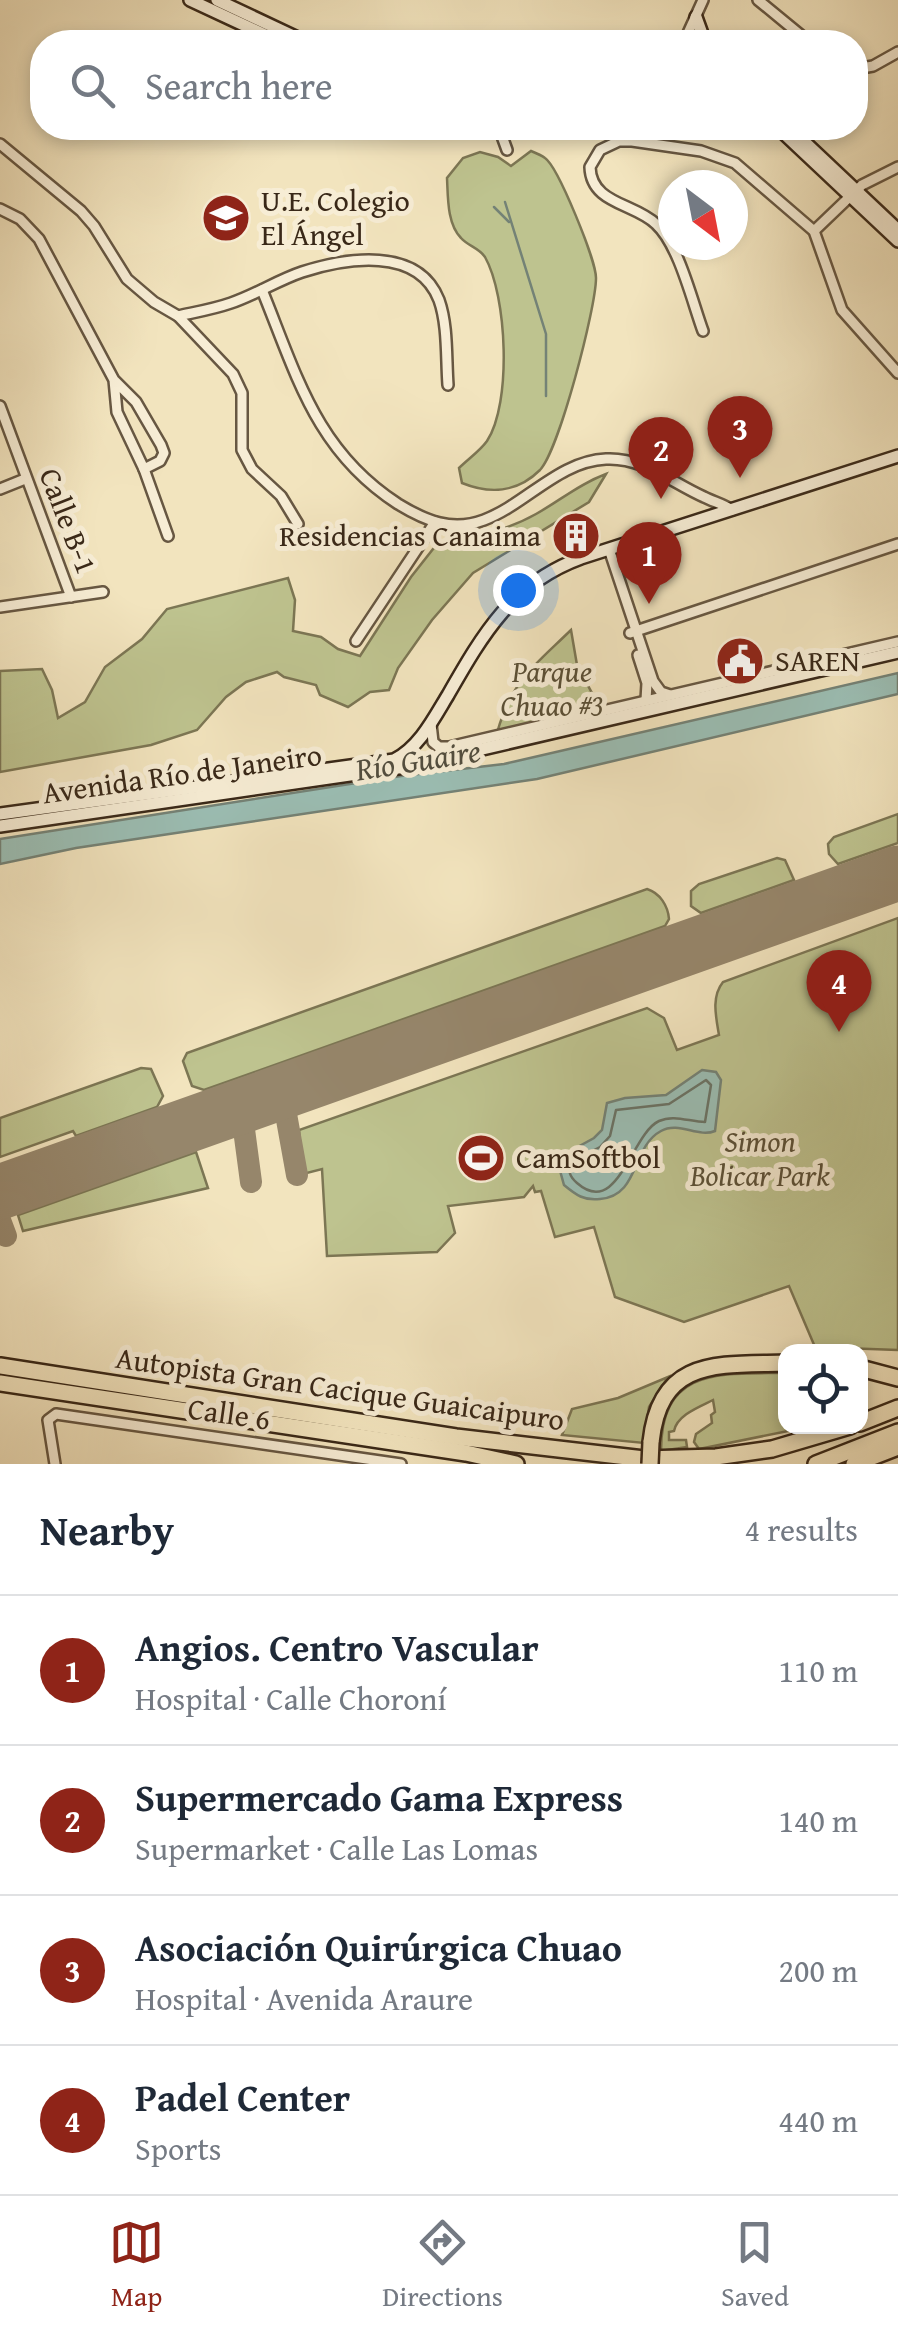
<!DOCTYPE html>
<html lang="en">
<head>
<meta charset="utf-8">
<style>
  :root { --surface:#fff; --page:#f2f2f3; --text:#1f2937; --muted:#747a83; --line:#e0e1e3; --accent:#8f2418 }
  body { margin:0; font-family:"Gentium Book Plus",serif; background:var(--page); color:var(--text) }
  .controls { position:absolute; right:30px; bottom:30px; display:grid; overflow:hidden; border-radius:20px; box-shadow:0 5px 15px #0003 }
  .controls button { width:90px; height:90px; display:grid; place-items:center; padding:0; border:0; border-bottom:2px solid var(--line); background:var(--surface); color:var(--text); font:50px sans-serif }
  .compass { position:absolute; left:658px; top:170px; width:90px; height:90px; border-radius:50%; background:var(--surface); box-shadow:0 5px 15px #0003; rotate:148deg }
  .you { position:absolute; left:518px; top:590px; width:35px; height:35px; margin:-25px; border:8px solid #fff; border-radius:50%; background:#1a73e8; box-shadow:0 0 0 15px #1a73e833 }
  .badge { display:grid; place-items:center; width:65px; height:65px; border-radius:50%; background:var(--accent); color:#fff; font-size:32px; font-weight:700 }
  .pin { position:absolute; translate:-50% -82px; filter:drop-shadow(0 2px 5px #0008) }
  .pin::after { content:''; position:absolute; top:52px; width:35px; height:30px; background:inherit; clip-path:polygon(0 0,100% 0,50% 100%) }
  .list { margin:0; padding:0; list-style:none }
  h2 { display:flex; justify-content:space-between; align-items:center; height:130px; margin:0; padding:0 40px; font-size:42px }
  h2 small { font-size:32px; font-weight:400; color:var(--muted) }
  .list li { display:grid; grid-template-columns:65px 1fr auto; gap:30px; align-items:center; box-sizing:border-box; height:150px; padding:0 40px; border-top:2px solid var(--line) }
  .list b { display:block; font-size:38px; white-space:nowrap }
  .list p { margin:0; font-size:32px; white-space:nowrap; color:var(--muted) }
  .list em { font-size:32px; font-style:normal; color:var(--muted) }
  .icon { flex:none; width:55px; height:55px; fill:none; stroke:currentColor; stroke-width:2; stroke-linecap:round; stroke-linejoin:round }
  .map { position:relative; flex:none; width:898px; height:1464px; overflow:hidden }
  .search { position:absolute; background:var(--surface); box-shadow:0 5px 15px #0003; left:30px; right:30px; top:30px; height:110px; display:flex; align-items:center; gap:25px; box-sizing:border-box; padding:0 35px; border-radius:40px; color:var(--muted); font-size:38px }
  .sheet { height:730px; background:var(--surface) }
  nav { display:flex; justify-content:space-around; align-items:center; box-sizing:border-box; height:140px; border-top:2px solid var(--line); background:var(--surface); font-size:28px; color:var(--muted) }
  nav a { display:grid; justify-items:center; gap:5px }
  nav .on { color:var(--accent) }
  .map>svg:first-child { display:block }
</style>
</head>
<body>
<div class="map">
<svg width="898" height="1464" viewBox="0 0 898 1464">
  <rect width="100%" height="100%" fill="#f2e4be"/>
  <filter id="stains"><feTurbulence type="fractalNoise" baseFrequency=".002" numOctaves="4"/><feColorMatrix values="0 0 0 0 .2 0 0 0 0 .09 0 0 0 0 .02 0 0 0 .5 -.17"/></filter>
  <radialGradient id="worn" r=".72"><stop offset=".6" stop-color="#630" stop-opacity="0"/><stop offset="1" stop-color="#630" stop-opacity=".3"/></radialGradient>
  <g fill="#bec38f" stroke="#7c7654" stroke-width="2.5">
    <path d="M 531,151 C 536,153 541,155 545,158 C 558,167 596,260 596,278 C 596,308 559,450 540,470 C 517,493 489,494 462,483 L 459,468 C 468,459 480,451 487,441 C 512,403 507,296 485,257 C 479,248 468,246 461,238 C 447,224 448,197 447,178 L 463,158 L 480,152 L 498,157 L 511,166 Z"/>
    <path d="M 606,474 L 589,502 L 473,573 L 432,620 L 398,668 L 389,690 L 370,692 L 348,707 L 320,695 L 316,685 L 284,677 L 277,672 L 246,682 L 226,697 L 197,730 L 151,745 L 0,772 L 0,671 L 42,669 L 52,690 L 58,718 L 85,702 L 105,667 L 142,639 L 167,609 L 288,578 L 295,600 L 293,631 L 321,637 L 338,649 L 360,656 L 411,577 L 437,544 C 471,538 506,531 536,514 C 561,500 579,484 606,474 Z"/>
    <path d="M 571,630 L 577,665 L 601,710 L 497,733 C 512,680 533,667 571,630 Z"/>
    <polygon points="898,814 898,843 838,864 829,854 828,844 834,837"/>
    <polygon points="777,858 785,860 794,880 701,913 691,906 691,891 699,884"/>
    <path d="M 647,889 C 660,893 668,906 669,919 L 665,926 L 204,1090 L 192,1086 L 183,1061 L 187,1053 Z"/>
    <path d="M 898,918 L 898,1350 L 815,1347 L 789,1286 L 684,1322 L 615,1297 L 594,1227 L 555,1237 L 541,1191 L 535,1192 L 533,1186 L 524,1197 L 448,1206 L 455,1233 L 437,1252 L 327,1256 L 322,1169 L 303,1174 L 299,1130 L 647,1008 L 664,1018 L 677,1050 L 719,1035 C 716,1017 711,997 723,982 Z"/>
    <polygon points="141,1068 151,1069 163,1096 157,1107 76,1136 73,1131 0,1157 0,1118"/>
    <polygon points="196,1152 208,1188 23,1231 18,1215"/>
    <path d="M 785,1373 L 786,1426 L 808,1427 L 699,1449 L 694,1442 L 696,1434 L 712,1423 L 711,1415 L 715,1412 L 713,1400 C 699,1407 677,1415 674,1431 L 669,1432 L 669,1440 L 686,1440 L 687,1447 L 661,1451 C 661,1366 721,1374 785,1373 Z"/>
    <polygon points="668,1377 649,1407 644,1443 562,1435 572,1409 618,1398"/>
  </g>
  <g fill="#9bbeb4" stroke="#748276" stroke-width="2.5">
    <polygon points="898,673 898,694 537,779 76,848 0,864 0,839 401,776 504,764"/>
    <path d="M 702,1070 L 716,1072 L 721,1080 L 715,1131 C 698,1138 679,1121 661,1131 C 631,1147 640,1196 600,1199 C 584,1201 576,1195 564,1185 L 559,1167 L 563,1155 L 594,1138 L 602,1130 L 607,1103 L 625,1098 L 666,1095 Z"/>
  </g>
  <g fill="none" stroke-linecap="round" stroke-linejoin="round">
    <path stroke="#6a7366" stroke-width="2.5" d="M 706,1080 L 711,1085 L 705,1122 C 690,1122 674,1114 659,1121 C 631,1134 618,1219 577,1183 C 569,1176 568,1171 571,1162 L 600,1147 L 610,1136 L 616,1110 L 669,1104 Z"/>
    <g stroke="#748276" stroke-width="2.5">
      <polyline points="505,202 546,334 546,396"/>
      <polyline points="494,207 509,222"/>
    </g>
    <g stroke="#96866b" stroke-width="22">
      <polyline points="282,1092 297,1175"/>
      <polyline points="241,1107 251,1182"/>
      <polyline points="0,1220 6,1236"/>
    </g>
    <polyline stroke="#96866b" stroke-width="55" points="0,1192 898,873"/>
    <g stroke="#675742" stroke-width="14">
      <g id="street">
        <polyline points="758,0 809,42"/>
        <polyline points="684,42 703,0"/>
        <polyline points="856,69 873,66 898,52"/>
        <polyline points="499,128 507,150"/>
        <polyline points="0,144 81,211 94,226 127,279 154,302 178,316 233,374 242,393 242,450 252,469 281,496 298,524"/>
        <polyline points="0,209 20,219 39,239 114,380 136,402 161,445 164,453 160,461 144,469 117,412 114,380"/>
        <polyline points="814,231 862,185 898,167"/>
        <path d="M 262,290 C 297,376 316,451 398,504 C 426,521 452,532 484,520 C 526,504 559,461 606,459 C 643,457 672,483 704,497 C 714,502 723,504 732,510"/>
        <path d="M 178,316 C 196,312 214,309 231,303 C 255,295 278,280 302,272 C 346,258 418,246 439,300 C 448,325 446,358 448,385"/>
        <path d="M 703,331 C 692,301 679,245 656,224 C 634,203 591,204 590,167 L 600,150 L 619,141 L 632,141 L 701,151 L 735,163 L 814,231 L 842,310 L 898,373"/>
        <polyline points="0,406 71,597"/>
        <polyline points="144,469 168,536"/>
        <polyline points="0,489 25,479"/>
        <polyline points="609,549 653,681 661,692 670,695"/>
        <polyline points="0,607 103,592"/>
        <polyline points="630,633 898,544"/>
        <polyline points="356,641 435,522"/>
        <polyline points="638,655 647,683 646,700"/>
        <polyline points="431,724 433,742 439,747 449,747 898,642"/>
        <polyline points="55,1464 48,1420 56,1414 401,1464"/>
      </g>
    </g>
    <g stroke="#392818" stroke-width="16">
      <g id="secondary">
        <polyline points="190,0 280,42"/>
        <polyline points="217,0 306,42"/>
        <polyline points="696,17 705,42"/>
        <polyline points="625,42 665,38 689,42"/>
        <polyline points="778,128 898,241"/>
        <polyline points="792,130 898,230"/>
        <path d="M 0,814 L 394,760 C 419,748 434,718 448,695 C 483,634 512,583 581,558 L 898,456"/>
        <polyline points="0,826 405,767 898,652"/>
      </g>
    </g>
    <g stroke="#392818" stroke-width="20">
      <g id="highway">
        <polyline points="0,1366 456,1437 644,1459 716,1457 772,1449 850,1426"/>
        <polyline points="860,1368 898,1378"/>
        <polyline points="0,1383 466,1453 516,1464"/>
        <polyline points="860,1423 898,1408"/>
        <path d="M 651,1442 C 660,1357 718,1365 786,1363"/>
        <polyline points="816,1464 898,1432"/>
        <polyline points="854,1464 898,1447"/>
      </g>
    </g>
    <use href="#street" stroke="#f7edd5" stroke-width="9"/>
    <use href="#secondary" stroke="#f7edd5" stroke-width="11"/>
    <use href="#highway" stroke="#f2e4be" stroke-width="15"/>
    <g stroke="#392818" stroke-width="20" stroke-linecap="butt">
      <polyline id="highway-bridge" points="650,1464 651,1442"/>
    </g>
    <use href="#highway-bridge" stroke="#f2e4be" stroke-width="15"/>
  </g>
  <defs>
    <g id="school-disc" transform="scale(2.5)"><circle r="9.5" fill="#8f2418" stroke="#f7edd5"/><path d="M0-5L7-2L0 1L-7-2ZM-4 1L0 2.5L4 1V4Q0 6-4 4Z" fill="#fff"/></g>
    <g id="building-disc" transform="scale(2.5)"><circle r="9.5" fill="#8f2418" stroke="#f7edd5"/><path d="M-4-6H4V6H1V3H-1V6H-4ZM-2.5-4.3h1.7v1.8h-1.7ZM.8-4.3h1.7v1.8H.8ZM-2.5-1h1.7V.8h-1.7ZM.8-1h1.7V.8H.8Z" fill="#fff"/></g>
    <g id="civic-disc" transform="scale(2.5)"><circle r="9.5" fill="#8f2418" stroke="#f7edd5"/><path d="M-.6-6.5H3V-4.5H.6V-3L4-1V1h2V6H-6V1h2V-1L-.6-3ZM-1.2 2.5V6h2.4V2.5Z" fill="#fff"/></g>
    <g id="stadium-disc" transform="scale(2.5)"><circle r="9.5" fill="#8f2418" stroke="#f7edd5"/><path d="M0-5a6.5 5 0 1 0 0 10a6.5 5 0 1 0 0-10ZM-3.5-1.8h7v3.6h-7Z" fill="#fff"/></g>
  </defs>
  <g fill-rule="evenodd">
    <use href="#school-disc" x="226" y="218"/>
    <use href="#building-disc" x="576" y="536"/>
    <use href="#civic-disc" x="740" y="661"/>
    <use href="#stadium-disc" x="481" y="1158"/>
  </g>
  <g text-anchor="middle" stroke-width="10" stroke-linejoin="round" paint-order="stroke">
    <g font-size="30" fill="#392818" stroke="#f7edd5" text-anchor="start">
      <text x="261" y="211">U.E. Colegio<tspan x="261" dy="34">El Ángel</tspan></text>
      <text x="541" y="546" text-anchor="end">Residencias Canaima</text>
      <text x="775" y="671">SAREN</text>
      <text x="516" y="1168">CamSoftbol</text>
    </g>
    <g font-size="30" fill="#392818" stroke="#f7edd5">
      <text transform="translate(68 521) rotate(69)" y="10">Calle B-1</text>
      <text transform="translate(182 774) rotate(-8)" y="10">Avenida Río de Janeiro</text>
      <text transform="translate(340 1389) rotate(8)" y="10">Autopista Gran Cacique Guaicaipuro</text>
      <text transform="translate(229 1414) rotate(8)" y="10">Calle 6</text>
    </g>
    <g font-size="30" font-style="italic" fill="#5a4f36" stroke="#f7edd5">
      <text x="552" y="682">Parque<tspan x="552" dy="34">Chuao #3</tspan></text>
      <text x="760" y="1152">Simon<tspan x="760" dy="34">Bolicar Park</tspan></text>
    </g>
    <g font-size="32" font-style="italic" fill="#524e3f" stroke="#f7edd5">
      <text transform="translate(418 760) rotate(-9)" y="11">Río Guaire</text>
    </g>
  </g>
  <rect width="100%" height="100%" filter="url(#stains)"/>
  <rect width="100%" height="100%" fill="url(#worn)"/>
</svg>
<div class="controls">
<button><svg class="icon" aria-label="locate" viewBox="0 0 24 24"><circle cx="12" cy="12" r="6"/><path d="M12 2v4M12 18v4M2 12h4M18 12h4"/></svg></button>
</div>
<svg class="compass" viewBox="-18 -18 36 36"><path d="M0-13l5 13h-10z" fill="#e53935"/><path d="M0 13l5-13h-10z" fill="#747a83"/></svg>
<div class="you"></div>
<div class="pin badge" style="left:649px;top:604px">1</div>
<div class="pin badge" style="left:661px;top:499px">2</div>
<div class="pin badge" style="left:740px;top:478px">3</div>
<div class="pin badge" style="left:839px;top:1032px">4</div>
<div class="search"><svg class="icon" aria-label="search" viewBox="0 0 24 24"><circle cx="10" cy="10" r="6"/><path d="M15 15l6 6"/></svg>Search here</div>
</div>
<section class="sheet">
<h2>Nearby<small>4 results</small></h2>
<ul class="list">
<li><span class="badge">1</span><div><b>Angios. Centro Vascular</b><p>Hospital · Calle Choroní</p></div><em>110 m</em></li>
<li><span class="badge">2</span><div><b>Supermercado Gama Express</b><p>Supermarket · Calle Las Lomas</p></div><em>140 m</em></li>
<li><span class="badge">3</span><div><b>Asociación Quirúrgica Chuao</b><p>Hospital · Avenida Araure</p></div><em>200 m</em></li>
<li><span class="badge">4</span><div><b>Padel Center</b><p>Sports</p></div><em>440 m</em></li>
</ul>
</section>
<nav>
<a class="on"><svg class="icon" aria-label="map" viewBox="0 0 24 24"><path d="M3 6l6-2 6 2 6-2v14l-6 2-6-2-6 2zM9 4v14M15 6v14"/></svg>Map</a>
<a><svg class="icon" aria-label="directions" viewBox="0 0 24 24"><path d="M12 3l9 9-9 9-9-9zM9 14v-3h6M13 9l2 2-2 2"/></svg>Directions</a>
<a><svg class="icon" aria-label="saved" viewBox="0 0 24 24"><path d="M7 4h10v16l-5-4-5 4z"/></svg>Saved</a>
</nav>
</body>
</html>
